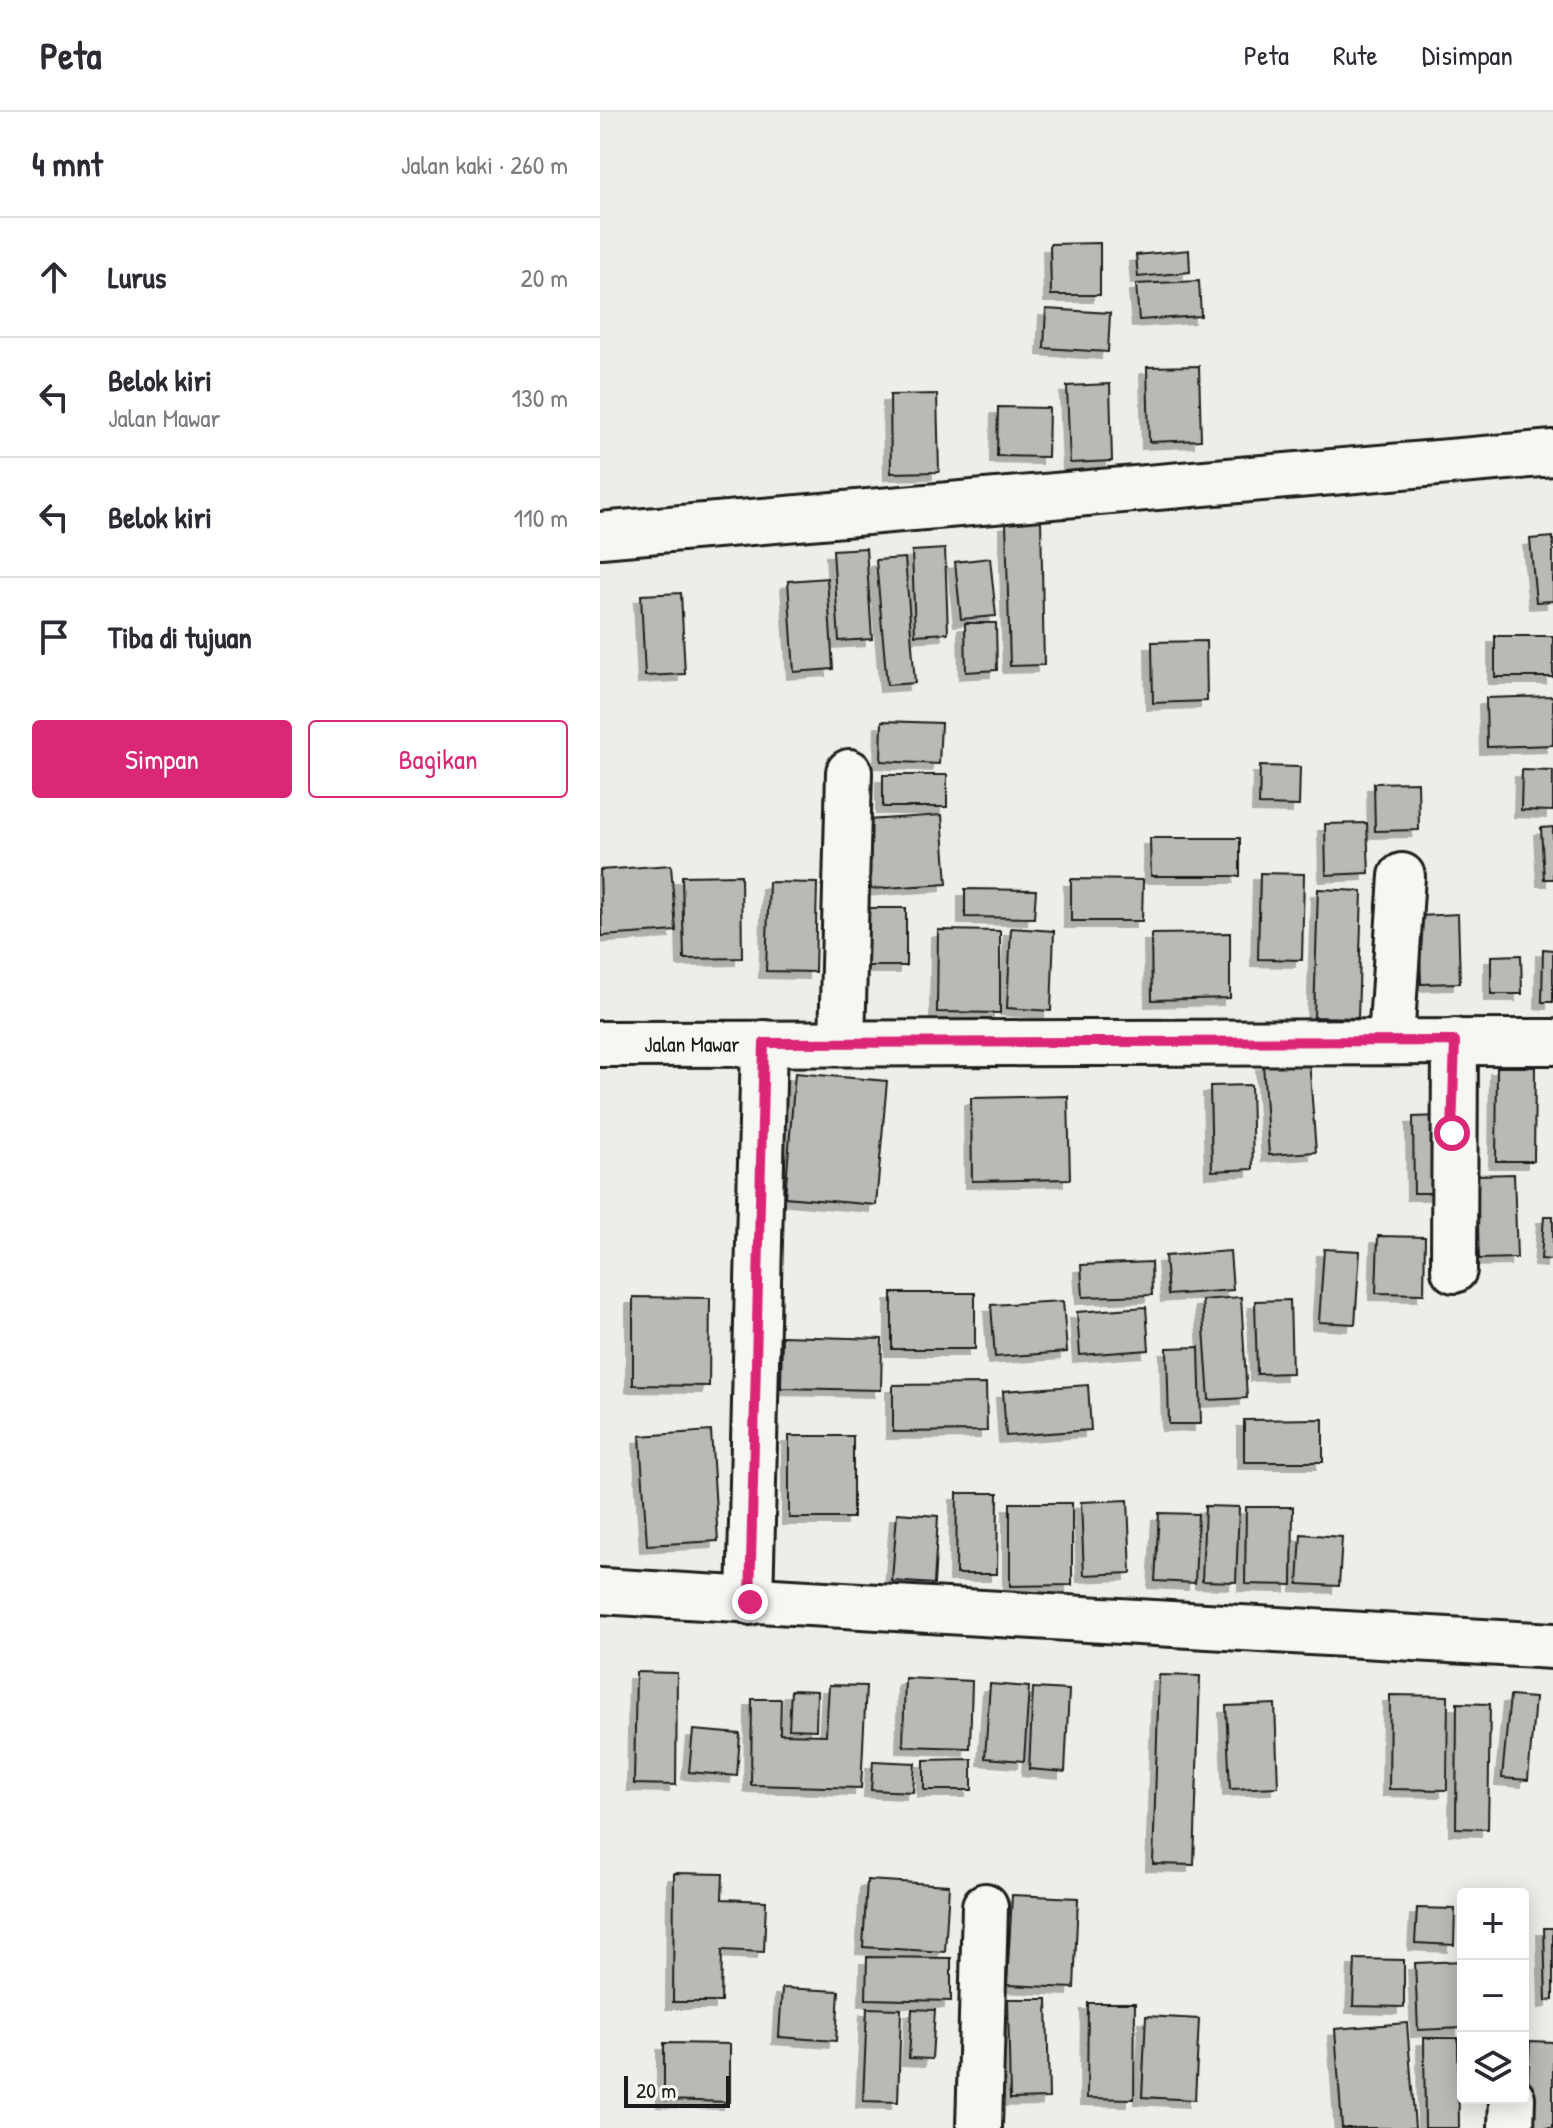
<!DOCTYPE html>
<html lang="id">
<head>
<meta charset="utf-8">
<style>
  :root { --surface:#fff; --page:#f7f7f7; --text:#2b2b33; --muted:#7c7c81; --line:#e1e1e2; --accent:#db2777 }
  body { margin:0; font-family:"Patrick Hand",sans-serif; background:var(--page); color:var(--text) }
  .controls { position:absolute; right:24px; bottom:24px; display:grid; overflow:hidden; border-radius:8px; box-shadow:0 4px 20px #0003 }
  .controls button { width:72px; height:72px; display:grid; place-items:center; padding:0; border:0; border-bottom:2px solid var(--line); background:var(--surface); color:var(--text); font:40px sans-serif }
  .scale { position:absolute; left:24px; bottom:20px; width:106px; box-sizing:border-box; padding-left:8px; border:4px solid #1c1c1c; border-top:0; font-size:22px; line-height:28px; white-space:nowrap; color:#1c1c1c; -webkit-text-stroke:6px #f6f6f2; paint-order:stroke }
  .stop { position:absolute; width:24px; height:24px; margin:-18px; border:6px solid #db2777; border-radius:50%; background:#fff }
  .stop.end { background:#db2777; border-color:#fff; box-shadow:0 2px 8px #0008 }
  .list { margin:0; padding:0; list-style:none }
  h2 { display:flex; justify-content:space-between; align-items:center; height:104px; margin:0; padding:0 32px; font-size:34px }
  h2 small { font-size:26px; font-weight:400; color:var(--muted) }
  .list li { display:grid; grid-template-columns:52px 1fr auto; gap:24px; align-items:center; box-sizing:border-box; height:120px; padding:0 32px; border-top:2px solid var(--line) }
  .list b { display:block; font-size:30px; white-space:nowrap }
  .list p { margin:0; font-size:26px; white-space:nowrap; color:var(--muted) }
  .list em { font-size:26px; font-style:normal; color:var(--muted) }
  .actions { display:flex; gap:16px; padding:24px 32px }
  .actions a { flex:1; padding:18px 0; border:2px solid var(--accent); border-radius:8px; text-align:center; font-size:28px; color:var(--accent) }
  .actions .main { background:var(--accent); color:#fff }
  .icon { flex:none; width:44px; height:44px; fill:none; stroke:currentColor; stroke-width:2; stroke-linecap:round; stroke-linejoin:round }
  .map { position:relative; flex:none; width:953px; height:2016px; overflow:hidden }
  header { display:flex; align-items:center; gap:48px; box-sizing:border-box; height:112px; padding:0 40px; background:var(--surface); border-bottom:2px solid var(--line) }
  header strong { font-size:38px }
  nav { display:flex; gap:44px; margin-inline-start:auto; font-size:28px }
  main { display:flex }
  aside { flex:1; background:var(--surface) }
  .map>svg:first-child { display:block }
</style>
</head>
<body>
<header>
<strong>Peta</strong>
<nav><a>Peta</a><a>Rute</a><a>Disimpan</a></nav>
</header>
<main>
<aside>
<h2>4 mnt<small>Jalan kaki · 260 m</small></h2>
<ul class="list">
<li><svg class="icon" aria-label="ahead" viewBox="0 0 24 24"><path d="M12 20V5M6 11l6-6 6 6"/></svg><div><b>Lurus</b></div><em>20 m</em></li>
<li><svg class="icon" aria-label="left" viewBox="0 0 24 24"><path d="M17 20v-9H6M10 6l-5 5 5 5"/></svg><div><b>Belok kiri</b><p>Jalan Mawar</p></div><em>130 m</em></li>
<li><svg class="icon" aria-label="left" viewBox="0 0 24 24"><path d="M17 20v-9H6M10 6l-5 5 5 5"/></svg><div><b>Belok kiri</b></div><em>110 m</em></li>
<li><svg class="icon" aria-label="arrive" viewBox="0 0 24 24"><path d="M6 21V4h12l-3 4 3 4H6"/></svg><div><b>Tiba di tujuan</b></div></li>
</ul>
<div class="actions"><a class="main">Simpan</a><a>Bagikan</a></div>
</aside>
<div class="map">
<svg width="953" height="2016" viewBox="0 0 953 2016">
  <defs>
    <filter id="shadow"><feDropShadow dx="-7" dy="7" stdDeviation="0" flood-color="#0004"/></filter>
  </defs>
  <rect width="100%" height="100%" fill="#edede9"/>
  <filter id="ink" filterUnits="userSpaceOnUse"><feTurbulence type="fractalNoise" baseFrequency=".0125" numOctaves="2"/><feDisplacementMap in="SourceGraphic" scale="16" xChannelSelector="R" yChannelSelector="G"/><feConvolveMatrix kernelMatrix="1 2 1 2 8 2 1 2 1" color-interpolation-filters="sRGB"/></filter>
  <g filter="url(#ink)">
    <g fill="#b9b9b6" stroke="#1c1c1c" stroke-width="2" filter="url(#shadow)">
      <polygon points="500,131 500,183 451,183 450,132"/>
      <polygon points="589,138 590,160 538,165 536,143"/>
      <polygon points="599,169 601,204 539,208 536,172"/>
      <polygon points="446,197 510,201 508,240 444,236"/>
      <polygon points="599,254 601,328 549,330 547,255"/>
      <polygon points="510,272 512,349 470,351 467,274"/>
      <polygon points="337,282 339,360 291,361 290,283"/>
      <polygon points="398,295 449,296 448,345 397,344"/>
      <polygon points="441,408 444,553 410,554 406,410"/>
      <polygon points="953,425 953,489 936,490 930,427"/>
      <polygon points="266,436 272,527 239,529 233,438"/>
      <polygon points="345,437 348,521 315,523 312,439"/>
      <polygon points="305,446 315,571 287,573 276,448"/>
      <polygon points="390,446 396,504 361,507 355,450"/>
      <polygon points="227,466 233,557 194,560 188,469"/>
      <polygon points="81,481 85,562 45,564 41,483"/>
      <polygon points="365,511 396,511 397,558 366,560"/>
      <rect x="895" y="524" width="58" height="41"/>
      <polygon points="606,529 607,589 553,591 552,530"/>
      <polygon points="953,584 953,633 887,635 886,586"/>
      <polygon points="282,609 341,611 339,652 281,649"/>
      <polygon points="660,654 700,655 699,694 659,693"/>
      <polygon points="922,658 953,659 953,699 921,698"/>
      <rect x="283" y="663" width="64" height="32"/>
      <polygon points="818,670 819,718 775,719 774,671"/>
      <polygon points="342,703 347,772 271,777 267,708"/>
      <polygon points="767,711 769,761 726,763 725,712"/>
      <polygon points="953,715 953,767 944,767 941,716"/>
      <polygon points="550,726 640,726 640,764 551,764"/>
      <polygon points="71,753 76,819 2,824 0,758"/>
      <polygon points="660,761 704,762 702,848 658,847"/>
      <polygon points="141,763 142,846 84,847 82,764"/>
      <polygon points="471,767 543,768 542,809 471,809"/>
      <polygon points="169,770 217,771 215,860 166,859"/>
      <polygon points="365,777 436,778 434,806 365,805"/>
      <polygon points="718,777 762,779 758,906 714,905"/>
      <rect x="266" y="796" width="40" height="58"/>
      <polygon points="858,802 860,871 821,872 819,804"/>
      <polygon points="411,816 454,819 451,899 407,896"/>
      <polygon points="338,818 400,819 400,901 337,900"/>
      <polygon points="630,821 630,886 552,888 551,822"/>
      <polygon points="943,837 953,838 953,890 942,890"/>
      <polygon points="921,843 922,882 891,882 891,844"/>
      <polygon points="709,948 716,1040 669,1043 663,951"/>
      <polygon points="897,955 935,955 934,1049 896,1049"/>
      <polygon points="195,961 287,969 276,1093 185,1085"/>
      <polygon points="651,973 653,1057 612,1059 610,974"/>
      <polygon points="468,984 470,1067 372,1069 371,986"/>
      <polygon points="841,1004 843,1081 814,1081 813,1005"/>
      <polygon points="914,1062 917,1146 879,1147 876,1063"/>
      <polygon points="944,1104 953,1104 953,1148 941,1147"/>
      <polygon points="778,1124 825,1125 824,1182 776,1181"/>
      <polygon points="724,1137 760,1139 755,1212 719,1210"/>
      <polygon points="630,1139 633,1178 568,1183 565,1144"/>
      <polygon points="551,1150 552,1183 483,1185 481,1153"/>
      <rect x="292" y="1181" width="83" height="56"/>
      <polygon points="33,1185 110,1186 109,1274 33,1273"/>
      <polygon points="641,1185 647,1286 609,1288 602,1188"/>
      <polygon points="690,1188 692,1261 657,1262 655,1189"/>
      <polygon points="463,1189 467,1240 395,1245 391,1193"/>
      <polygon points="546,1195 549,1238 480,1243 477,1200"/>
      <polygon points="182,1224 282,1227 281,1278 181,1276"/>
      <polygon points="599,1235 601,1312 569,1312 567,1236"/>
      <polygon points="386,1272 387,1319 293,1320 293,1273"/>
      <polygon points="488,1273 491,1318 406,1324 403,1279"/>
      <polygon points="723,1307 723,1350 644,1350 644,1308"/>
      <polygon points="111,1319 118,1429 47,1433 40,1324"/>
      <rect x="189" y="1324" width="64" height="82"/>
      <polygon points="357,1381 398,1381 397,1462 356,1462"/>
      <polygon points="528,1388 531,1461 484,1463 481,1390"/>
      <polygon points="410,1391 472,1391 472,1473 410,1474"/>
      <polygon points="605,1394 639,1395 636,1470 602,1469"/>
      <polygon points="646,1395 693,1395 692,1473 645,1472"/>
      <polygon points="297,1401 338,1404 334,1472 292,1469"/>
      <polygon points="559,1401 598,1402 595,1471 555,1469"/>
      <polygon points="701,1422 742,1425 739,1474 698,1472"/>
      <polygon points="36,1560 77,1561 76,1673 34,1672"/>
      <polygon points="559,1563 600,1564 594,1753 553,1752"/>
      <polygon points="305,1566 372,1569 370,1636 303,1634"/>
      <polygon points="390,1572 429,1575 424,1649 385,1646"/>
      <polygon points="229,1573 266,1574 261,1676 151,1673 152,1587 181,1587 180,1622 226,1623"/>
      <polygon points="433,1576 469,1578 465,1660 429,1657"/>
      <polygon points="191,1578 217,1579 216,1618 189,1617"/>
      <polygon points="790,1583 848,1584 847,1678 789,1677"/>
      <polygon points="910,1584 935,1586 928,1668 902,1666"/>
      <polygon points="857,1591 890,1592 888,1717 856,1716"/>
      <polygon points="675,1592 678,1675 630,1677 626,1594"/>
      <polygon points="93,1618 140,1622 137,1664 89,1660"/>
      <polygon points="372,1647 372,1678 324,1678 324,1648"/>
      <polygon points="273,1649 315,1651 313,1680 271,1678"/>
      <polygon points="74,1761 123,1762 122,1787 166,1789 164,1840 122,1838 121,1890 73,1890"/>
      <polygon points="267,1768 349,1773 345,1840 263,1835"/>
      <polygon points="412,1783 478,1786 474,1876 407,1873"/>
      <polygon points="817,1796 855,1797 854,1833 815,1831"/>
      <polygon points="944,1816 953,1816 953,1888 946,1889"/>
      <polygon points="267,1845 351,1846 351,1889 266,1887"/>
      <polygon points="755,1847 804,1848 804,1895 753,1894"/>
      <polygon points="863,1849 863,1916 818,1918 815,1851"/>
      <polygon points="182,1876 239,1879 236,1929 179,1925"/>
      <polygon points="408,1887 447,1887 449,1986 410,1987"/>
      <polygon points="488,1891 535,1891 534,1987 487,1986"/>
      <polygon points="267,1896 301,1897 298,1990 263,1989"/>
      <polygon points="312,1897 335,1898 332,1947 309,1946"/>
      <polygon points="546,1904 599,1907 595,1988 542,1985"/>
      <polygon points="807,1911 815,2016 742,2016 735,1917"/>
      <polygon points="824,1926 858,1926 859,2016 825,2016"/>
      <polygon points="930,1929 953,1930 953,2016 926,2016"/>
      <polygon points="64,1931 130,1932 130,1990 64,1988"/>
    </g>
    <g fill="none" stroke-linecap="round" stroke-linejoin="round">
      <g stroke="#1c1c1c" stroke-width="50">
        <g id="minor">
          <polyline points="0,423 953,341"/>
          <polyline points="791,928 802,764"/>
          <polyline points="242,931 249,660"/>
          <path id="s1" d="M 0,932 L 953,930"/>
          <polyline points="854,1158 855,929"/>
          <polyline points="0,1479 953,1534"/>
          <polyline points="150,1490 164,931"/>
          <polyline points="379,2016 385,1794"/>
          <polyline points="911,2016 912,1986"/>
        </g>
      </g>
      <use href="#minor" stroke="#f6f6f2" stroke-width="44"/>
    </g>
  </g>
  <g fill="none" stroke-linecap="round" stroke-linejoin="round" filter="url(#ink)">
    <polyline stroke="#db2777" stroke-width="10" points="150,1490 164,931 855,929 852,1021"/>
  </g>
  <g text-anchor="middle" stroke-width="6" stroke-linejoin="round" paint-order="stroke">
    <g font-size="22" fill="#1c1c1c" stroke="#f6f6f2">
      <text dy="8" stroke="none"><textPath href="#s1" startOffset="92">Jalan Mawar</textPath></text>
    </g>
  </g>
</svg>
<div class="controls">
<button>+</button>
<button>−</button>
<button><svg class="icon" aria-label="layers" viewBox="0 0 24 24"><path d="M12 4l9 5-9 5-9-5zM3 14l9 5 9-5"/></svg></button>
</div>
<div class="scale">20 m</div>
<div class="stop" style="left:852px;top:1021px"></div>
<div class="stop end" style="left:150px;top:1490px"></div>
</div>
</main>
</body>
</html>
